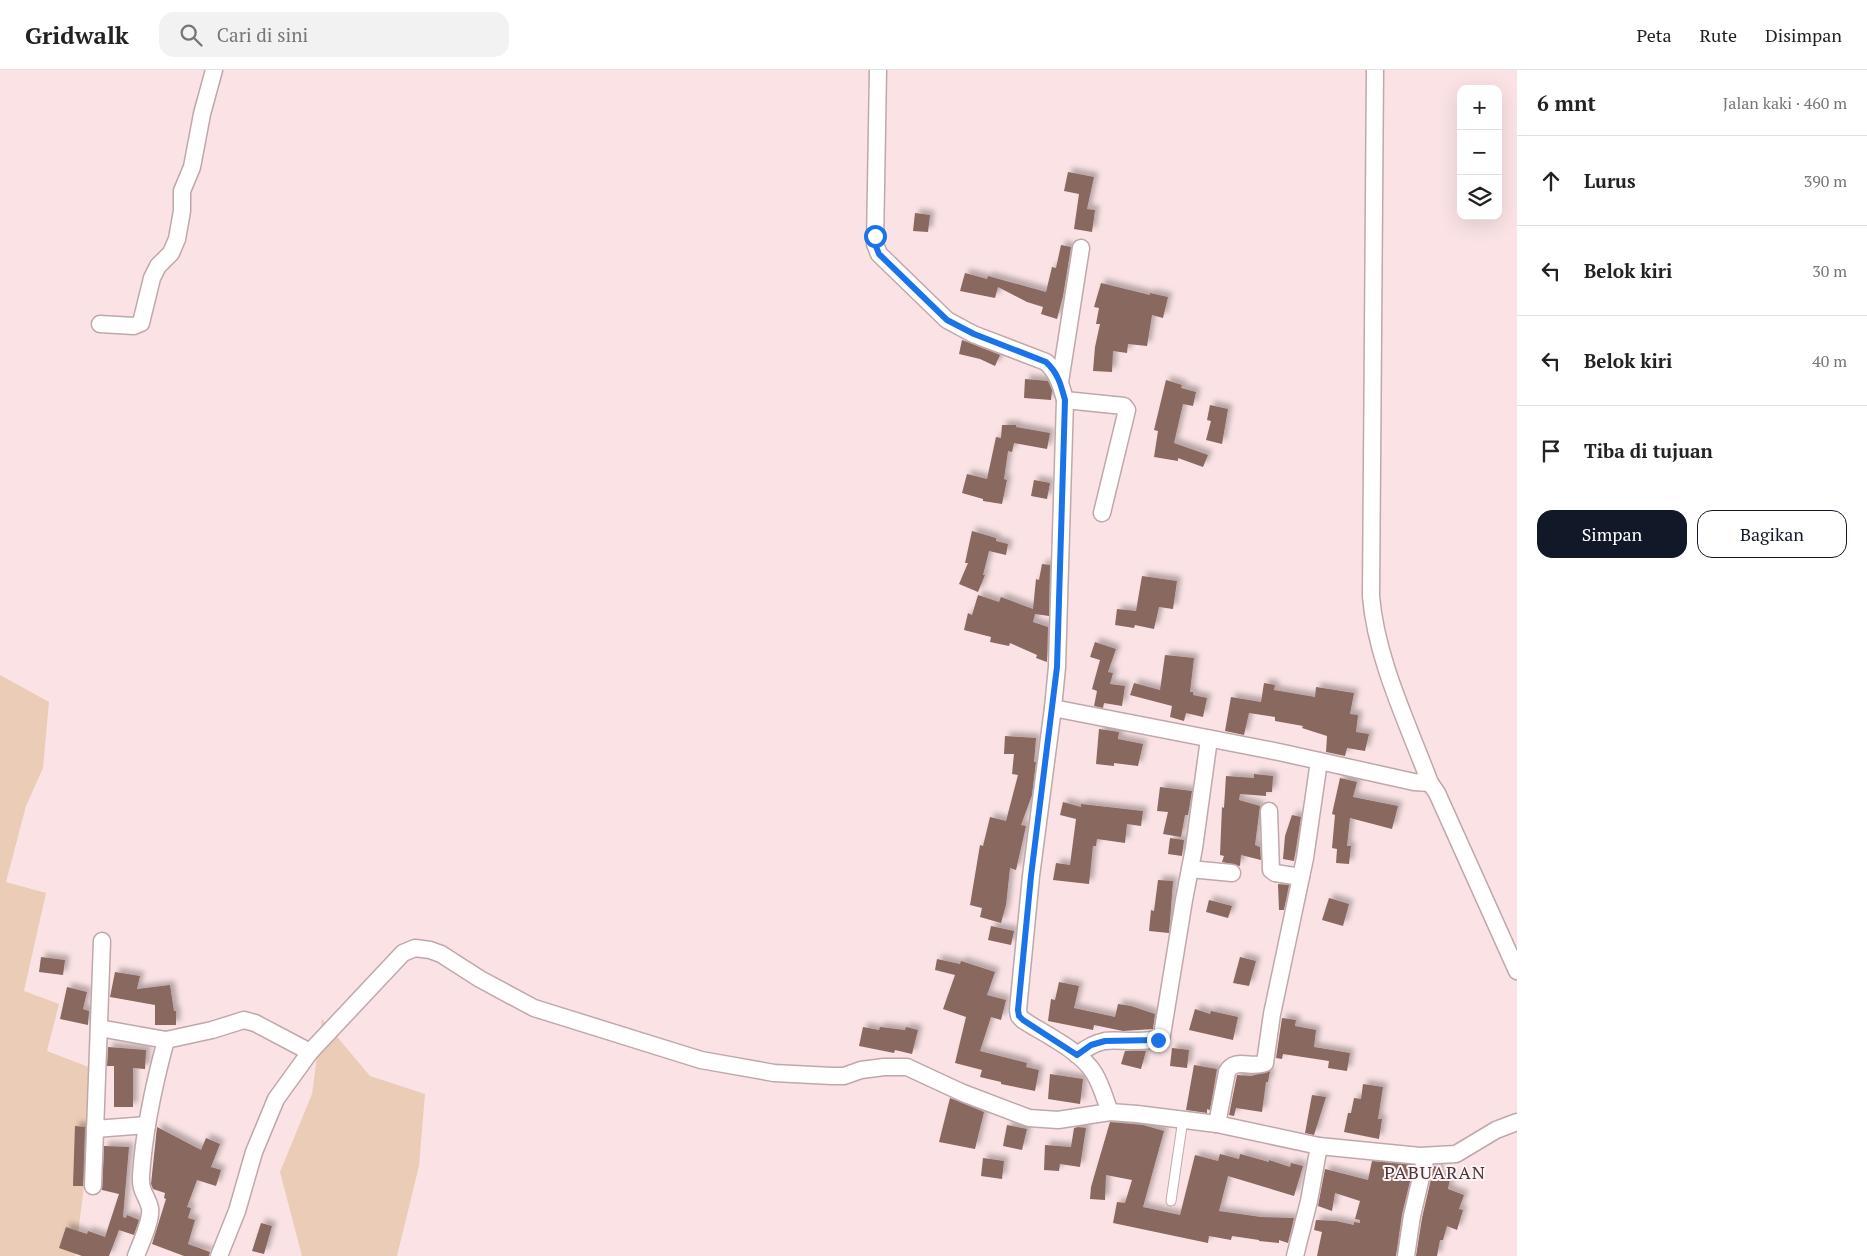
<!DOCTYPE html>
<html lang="id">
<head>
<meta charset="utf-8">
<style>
  :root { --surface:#fff; --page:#f2f2f2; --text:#222; --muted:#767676; --line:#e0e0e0; --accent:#111827 }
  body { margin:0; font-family:"PT Serif",serif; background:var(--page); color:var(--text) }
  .controls { position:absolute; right:15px; top:15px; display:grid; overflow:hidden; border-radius:10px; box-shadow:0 5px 20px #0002 }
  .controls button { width:45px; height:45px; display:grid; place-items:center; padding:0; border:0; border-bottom:1px solid var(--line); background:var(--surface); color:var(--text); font:25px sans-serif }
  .stop { position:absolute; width:15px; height:15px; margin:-11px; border:4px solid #1a73e8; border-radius:50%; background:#fff }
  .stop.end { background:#1a73e8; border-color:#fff; box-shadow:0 1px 5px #0008 }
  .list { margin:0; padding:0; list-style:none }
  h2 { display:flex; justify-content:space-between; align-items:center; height:65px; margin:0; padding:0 20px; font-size:21px }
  h2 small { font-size:16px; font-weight:400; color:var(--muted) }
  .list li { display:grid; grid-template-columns:32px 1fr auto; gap:15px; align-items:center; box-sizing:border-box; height:90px; padding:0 20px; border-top:1px solid var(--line) }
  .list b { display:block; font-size:19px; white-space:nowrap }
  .list em { font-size:16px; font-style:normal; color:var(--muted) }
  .actions { display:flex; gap:10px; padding:15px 20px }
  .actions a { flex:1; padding:11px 0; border:1px solid var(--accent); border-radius:15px; text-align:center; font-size:18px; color:var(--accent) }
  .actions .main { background:var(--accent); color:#fff }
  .icon { flex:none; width:28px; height:28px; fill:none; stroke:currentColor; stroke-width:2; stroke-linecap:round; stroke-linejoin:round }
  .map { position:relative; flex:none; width:1517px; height:1186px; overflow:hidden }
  header { display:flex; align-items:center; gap:30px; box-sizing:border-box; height:70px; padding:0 25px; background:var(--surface); border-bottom:1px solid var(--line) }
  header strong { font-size:24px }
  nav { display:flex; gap:28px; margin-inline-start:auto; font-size:18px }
  .search { width:350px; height:45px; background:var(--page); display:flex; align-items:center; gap:12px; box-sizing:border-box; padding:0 18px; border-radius:15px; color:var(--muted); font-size:19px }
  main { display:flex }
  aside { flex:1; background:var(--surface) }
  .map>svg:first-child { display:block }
</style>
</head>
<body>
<header>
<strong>Gridwalk</strong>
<div class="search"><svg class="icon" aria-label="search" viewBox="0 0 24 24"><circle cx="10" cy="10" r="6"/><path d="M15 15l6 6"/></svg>Cari di sini</div>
<nav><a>Peta</a><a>Rute</a><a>Disimpan</a></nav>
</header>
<main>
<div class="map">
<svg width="1517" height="1186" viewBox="0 0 1517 1186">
  <defs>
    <filter id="shadow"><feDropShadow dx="4.5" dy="-4.5" stdDeviation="2.5" flood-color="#0004"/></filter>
  </defs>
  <rect width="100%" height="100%" fill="#fbe3e5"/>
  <g fill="#eaccb7">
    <polygon points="0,605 49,632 43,698 26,736 6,812 46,823 24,921 59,934 47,981 99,1001 75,1186 0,1186"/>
    <polygon points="322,949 370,1006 425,1024 419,1096 397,1186 302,1186 280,1102 312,1024"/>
  </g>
  <g fill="#89675e" filter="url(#shadow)">
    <polygon points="1068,102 1094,107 1087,139 1095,140 1092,162 1074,159 1079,124 1064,121"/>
    <polygon points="915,143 930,145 928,162 913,161"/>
    <polygon points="1061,175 1071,177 1063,226 1057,249 1041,244 1043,237 1027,232 998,217 995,228 960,221 965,203 987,209 988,206 1046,222 1052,197 1056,198"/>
    <polygon points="1101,213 1150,225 1150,223 1168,227 1163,248 1152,245 1147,276 1128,274 1127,283 1113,281 1112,302 1093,301 1095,277 1100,254 1096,254 1099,238 1094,237"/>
    <polygon points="962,270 1000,285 995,296 980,289 959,284"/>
    <polygon points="1025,309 1048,311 1052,320 1051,330 1024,328"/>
    <polygon points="1166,310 1182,315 1181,318 1196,322 1193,336 1183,334 1174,373 1208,385 1203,397 1178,388 1178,391 1154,387 1158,361 1154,360"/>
    <polygon points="1210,335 1228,339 1222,374 1206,370 1211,351 1207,350"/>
    <polygon points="1002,355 1016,355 1016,357 1050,363 1047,379 1014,373 1012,382 1008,381 1004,409 1007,410 1002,434 983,431 983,429 962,423 967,404 987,409 996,367 1001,368"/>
    <polygon points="1034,410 1050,413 1047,429 1031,426"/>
    <polygon points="972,461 996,468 996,471 1008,474 1006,485 989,481 983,505 985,505 978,522 959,514 968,493 965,493"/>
    <polygon points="1042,494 1050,495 1049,546 1035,544 1033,552 1048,557 1047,592 1036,588 1037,585 1010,573 1009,576 990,572 991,567 964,560 968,543 972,545 978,525 999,532 1001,527 1033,539 1036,509 1039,510"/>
    <polygon points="1142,506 1177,511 1173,539 1159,537 1154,559 1135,555 1134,558 1115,555 1117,539 1136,541"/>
    <polygon points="1095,572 1116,579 1108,602 1113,603 1110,614 1125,616 1122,636 1104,633 1103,638 1094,636 1097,621 1092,619 1100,590 1090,587"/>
    <polygon points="1165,585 1194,588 1190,622 1193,622 1193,625 1207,628 1203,647 1186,643 1184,651 1170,647 1172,636 1130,625 1134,613 1160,620"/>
    <polygon points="1264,613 1275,615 1274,620 1315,627 1316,617 1354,623 1350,644 1358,645 1356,662 1369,664 1365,681 1347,678 1345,686 1326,682 1327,666 1302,658 1303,656 1275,651 1275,647 1249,643 1244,665 1225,661 1231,627 1261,632"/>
    <polygon points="1099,659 1119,662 1118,669 1143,674 1138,696 1114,693 1114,696 1096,694"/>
    <polygon points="1005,666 1036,668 1034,692 1036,692 1032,725 1021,755 1026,756 1016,800 1010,798 1006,835 1001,853 980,847 982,838 970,835 980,775 983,776 990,747 1006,751 1018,705 1012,704 1014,684 1004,684"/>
    <polygon points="1254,704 1273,706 1272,722 1266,722 1266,726 1240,724 1239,730 1260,736 1255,775 1260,777 1261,790 1241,785 1240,796 1222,792 1224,786 1220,785 1222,737 1224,738 1226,706 1254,708"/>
    <polygon points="1340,708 1357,712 1353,727 1398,736 1392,759 1350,748 1347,776 1351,776 1349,794 1336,793 1337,779 1332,778 1335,745 1332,744"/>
    <polygon points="1160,717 1192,721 1188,745 1185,745 1181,767 1163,764 1168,742 1157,741"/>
    <polygon points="1063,732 1081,737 1081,734 1143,741 1141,756 1127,754 1125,773 1097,769 1096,776 1093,776 1089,814 1053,810 1056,793 1070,795 1076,749 1060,745"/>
    <polygon points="1292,745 1301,747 1294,791 1283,789 1285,766"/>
    <polygon points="1170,768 1184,770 1182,786 1168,784"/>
    <polygon points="1158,810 1173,811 1169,863 1149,861 1151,840 1154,841"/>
    <polygon points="1278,814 1289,815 1284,840 1279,840"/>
    <polygon points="1329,828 1349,834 1343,856 1322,850"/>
    <polygon points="1209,830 1232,836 1228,848 1206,842"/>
    <polygon points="991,856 1014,861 1011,875 988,870"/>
    <polygon points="41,887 65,890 63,905 39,902"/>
    <polygon points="1240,887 1256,891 1249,916 1233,913"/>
    <polygon points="937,889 960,894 961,891 995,902 987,925 1006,930 1001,950 991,947 980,981 1027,993 1026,997 1039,1000 1035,1021 1001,1014 1001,1012 980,1007 982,1000 955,993 966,947 943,939 955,905 935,900"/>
    <polygon points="115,902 140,906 137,919 170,915 174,941 176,941 176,955 155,955 155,935 110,927"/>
    <polygon points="1059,912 1079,916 1074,938 1115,947 1118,934 1131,936 1155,944 1153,959 1123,961 1094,955 1093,960 1048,951 1051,929 1055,930"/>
    <polygon points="67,917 87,922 83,939 89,941 88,955 60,949"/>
    <polygon points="1195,939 1210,944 1211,941 1238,947 1233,970 1189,960"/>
    <polygon points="1282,948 1296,950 1295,956 1316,960 1314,977 1350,983 1347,1001 1328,998 1329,991 1283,984 1282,989 1276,988"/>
    <polygon points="863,957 879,960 880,957 905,960 906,957 918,960 912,984 895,980 894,983 859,976"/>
    <polygon points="108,977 146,980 145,999 133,998 133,1037 114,1037 114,996 107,996"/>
    <polygon points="1172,978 1189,980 1187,998 1170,996"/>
    <polygon points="1125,981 1146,981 1141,999 1121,994"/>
    <polygon points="1194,995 1217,999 1210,1040 1207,1039 1207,1043 1186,1040"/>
    <polygon points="1270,1001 1268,1012 1266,1012 1262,1042 1236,1038 1234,1046 1229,1045 1237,1005 1251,1006"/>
    <polygon points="1050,1004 1083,1009 1080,1034 1048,1029"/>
    <polygon points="1363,1014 1383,1017 1378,1049 1382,1049 1379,1069 1344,1062 1348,1043 1351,1043 1354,1028 1361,1029"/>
    <polygon points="1312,1025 1326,1027 1314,1065 1305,1063"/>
    <polygon points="950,1028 984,1042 975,1079 939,1072"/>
    <polygon points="1110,1052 1143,1055 1164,1061 1143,1137 1180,1145 1195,1085 1218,1091 1220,1084 1239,1089 1240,1084 1269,1092 1269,1090 1290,1097 1291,1093 1303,1096 1294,1126 1228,1106 1219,1141 1261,1147 1294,1148 1288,1173 1279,1170 1279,1173 1259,1171 1259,1170 1232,1166 1231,1170 1209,1166 1208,1173 1113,1153 1117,1132 1125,1133 1132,1110 1106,1105 1105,1130 1090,1129 1091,1117"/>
    <polygon points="1007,1055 1027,1059 1022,1080 1003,1076"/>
    <polygon points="75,1056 85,1057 83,1116 73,1116"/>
    <polygon points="157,1057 201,1080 206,1068 220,1074 211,1097 221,1100 216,1116 197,1110 187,1137 191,1138 188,1148 195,1150 188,1174 210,1182 209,1186 184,1186 152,1174 166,1129 164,1128 165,1123 153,1119 151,1114"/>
    <polygon points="1078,1057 1086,1058 1080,1097 1060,1094 1059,1101 1044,1100 1045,1075 1071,1077 1074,1058"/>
    <polygon points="104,1076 129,1077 123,1147 126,1148 127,1145 139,1150 134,1165 119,1160 109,1186 82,1186 59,1178 66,1157 87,1164 88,1161 105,1167 119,1124 102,1120"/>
    <polygon points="983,1088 1004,1091 1002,1109 981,1106"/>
    <polygon points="1372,1091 1414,1095 1402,1144 1396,1186 1317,1186 1322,1162 1314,1160 1316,1150 1336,1151 1354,1155 1354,1152 1360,1153 1360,1150 1355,1149 1360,1131 1335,1123 1332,1141 1318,1136 1325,1099 1368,1110"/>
    <polygon points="1434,1096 1440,1098 1438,1106 1450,1108 1448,1119 1464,1125 1459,1139 1463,1140 1457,1160 1447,1156 1443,1170 1440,1170 1437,1186 1416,1186 1422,1148"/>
    <polygon points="261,1153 272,1156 264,1184 252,1181"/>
  </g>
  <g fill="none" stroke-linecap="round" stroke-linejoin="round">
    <g stroke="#bfa8aa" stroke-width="11">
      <polyline id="lane" points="1171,1131 1183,1049"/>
    </g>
    <g stroke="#bfa8aa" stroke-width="19">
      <g id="street">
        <path d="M 878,0 L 875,174 L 879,184 L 947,250 L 973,264 L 1046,292 C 1058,303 1061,315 1065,330 L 1057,597 L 1053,638 L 1279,682 L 1414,712 L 1430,713"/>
        <path d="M 1375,0 L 1371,526 C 1376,589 1408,654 1430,713 L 1437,723 L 1517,901"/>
        <polyline points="100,254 134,256 141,253 152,208 158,196 171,183 177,169 182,141 182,121 192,97 202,44 214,0"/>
        <polyline points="1060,312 1081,178"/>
        <polyline points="1065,330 1124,336 1127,340 1102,443"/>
        <path d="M 1053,638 L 1031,806 L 1018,940 L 1019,946 L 1023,950 C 1044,964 1080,980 1094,1003 C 1101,1014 1105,1029 1110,1042"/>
        <polyline points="1269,741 1271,800 1275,803 1301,807"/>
        <polyline points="1190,799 1232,803"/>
        <polyline points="99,958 166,970"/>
        <path d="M 1077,985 C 1086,978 1094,973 1105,971 C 1118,969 1154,975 1162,965 L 1184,830 L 1194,778 L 1209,669"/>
        <path d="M 1217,1054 L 1227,1002 C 1235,987 1252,999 1265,993 L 1272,944 L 1305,788 L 1319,691"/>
        <polyline points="95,1059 147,1055"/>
        <polyline points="93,1116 102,871"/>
        <path d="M 136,1186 C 140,1175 152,1150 150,1138 C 147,1125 140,1122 141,1106 C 144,1060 154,1014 166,970 L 212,960 L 244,950 L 255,953 L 310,982"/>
        <polyline points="219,1186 237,1141 254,1082 276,1029 310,982 403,883 415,878 430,880 441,884 480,909 534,938 701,990 774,1003 832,1006 844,1006 861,1000 884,997 907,997 963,1023 1029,1048 1058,1050 1110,1042 1137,1044 1217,1054 1319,1076 1420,1086 1456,1084 1496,1060 1517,1052"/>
        <polyline points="1295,1186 1309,1131 1319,1076"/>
        <polyline points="1406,1186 1412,1146 1426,1086"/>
      </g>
    </g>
    <use href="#lane" stroke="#fff" stroke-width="9"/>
    <use href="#street" stroke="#fff" stroke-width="16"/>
  </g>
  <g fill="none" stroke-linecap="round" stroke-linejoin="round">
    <path stroke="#1a73e8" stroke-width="6" d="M 875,166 L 875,174 L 879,184 L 947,250 L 974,264 L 1046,292 C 1058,303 1061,315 1065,330 L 1057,597 L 1031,806 L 1018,940 L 1019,946 L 1023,950 L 1077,985 L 1091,975 L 1105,971 L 1158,970"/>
  </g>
  <g text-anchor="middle" stroke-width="4" stroke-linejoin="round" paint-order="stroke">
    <g font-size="18" letter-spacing="1" fill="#493638" stroke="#fef4f5">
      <text x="1435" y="1109">PABUARAN</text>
    </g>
  </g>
</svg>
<div class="controls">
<button>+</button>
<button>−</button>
<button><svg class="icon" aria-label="layers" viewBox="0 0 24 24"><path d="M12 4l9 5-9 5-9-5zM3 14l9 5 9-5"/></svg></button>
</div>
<div class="stop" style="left:875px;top:166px"></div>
<div class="stop end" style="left:1158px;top:970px"></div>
</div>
<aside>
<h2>6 mnt<small>Jalan kaki · 460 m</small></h2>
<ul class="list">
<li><svg class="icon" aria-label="ahead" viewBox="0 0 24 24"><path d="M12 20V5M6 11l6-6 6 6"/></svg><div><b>Lurus</b></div><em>390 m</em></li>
<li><svg class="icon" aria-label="left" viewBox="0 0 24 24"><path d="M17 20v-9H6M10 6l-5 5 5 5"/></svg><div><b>Belok kiri</b></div><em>30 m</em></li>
<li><svg class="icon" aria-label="left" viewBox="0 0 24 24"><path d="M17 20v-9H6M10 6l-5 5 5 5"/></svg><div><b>Belok kiri</b></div><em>40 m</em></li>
<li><svg class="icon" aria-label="arrive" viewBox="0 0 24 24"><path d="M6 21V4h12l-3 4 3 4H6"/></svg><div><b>Tiba di tujuan</b></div></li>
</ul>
<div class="actions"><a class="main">Simpan</a><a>Bagikan</a></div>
</aside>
</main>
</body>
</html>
